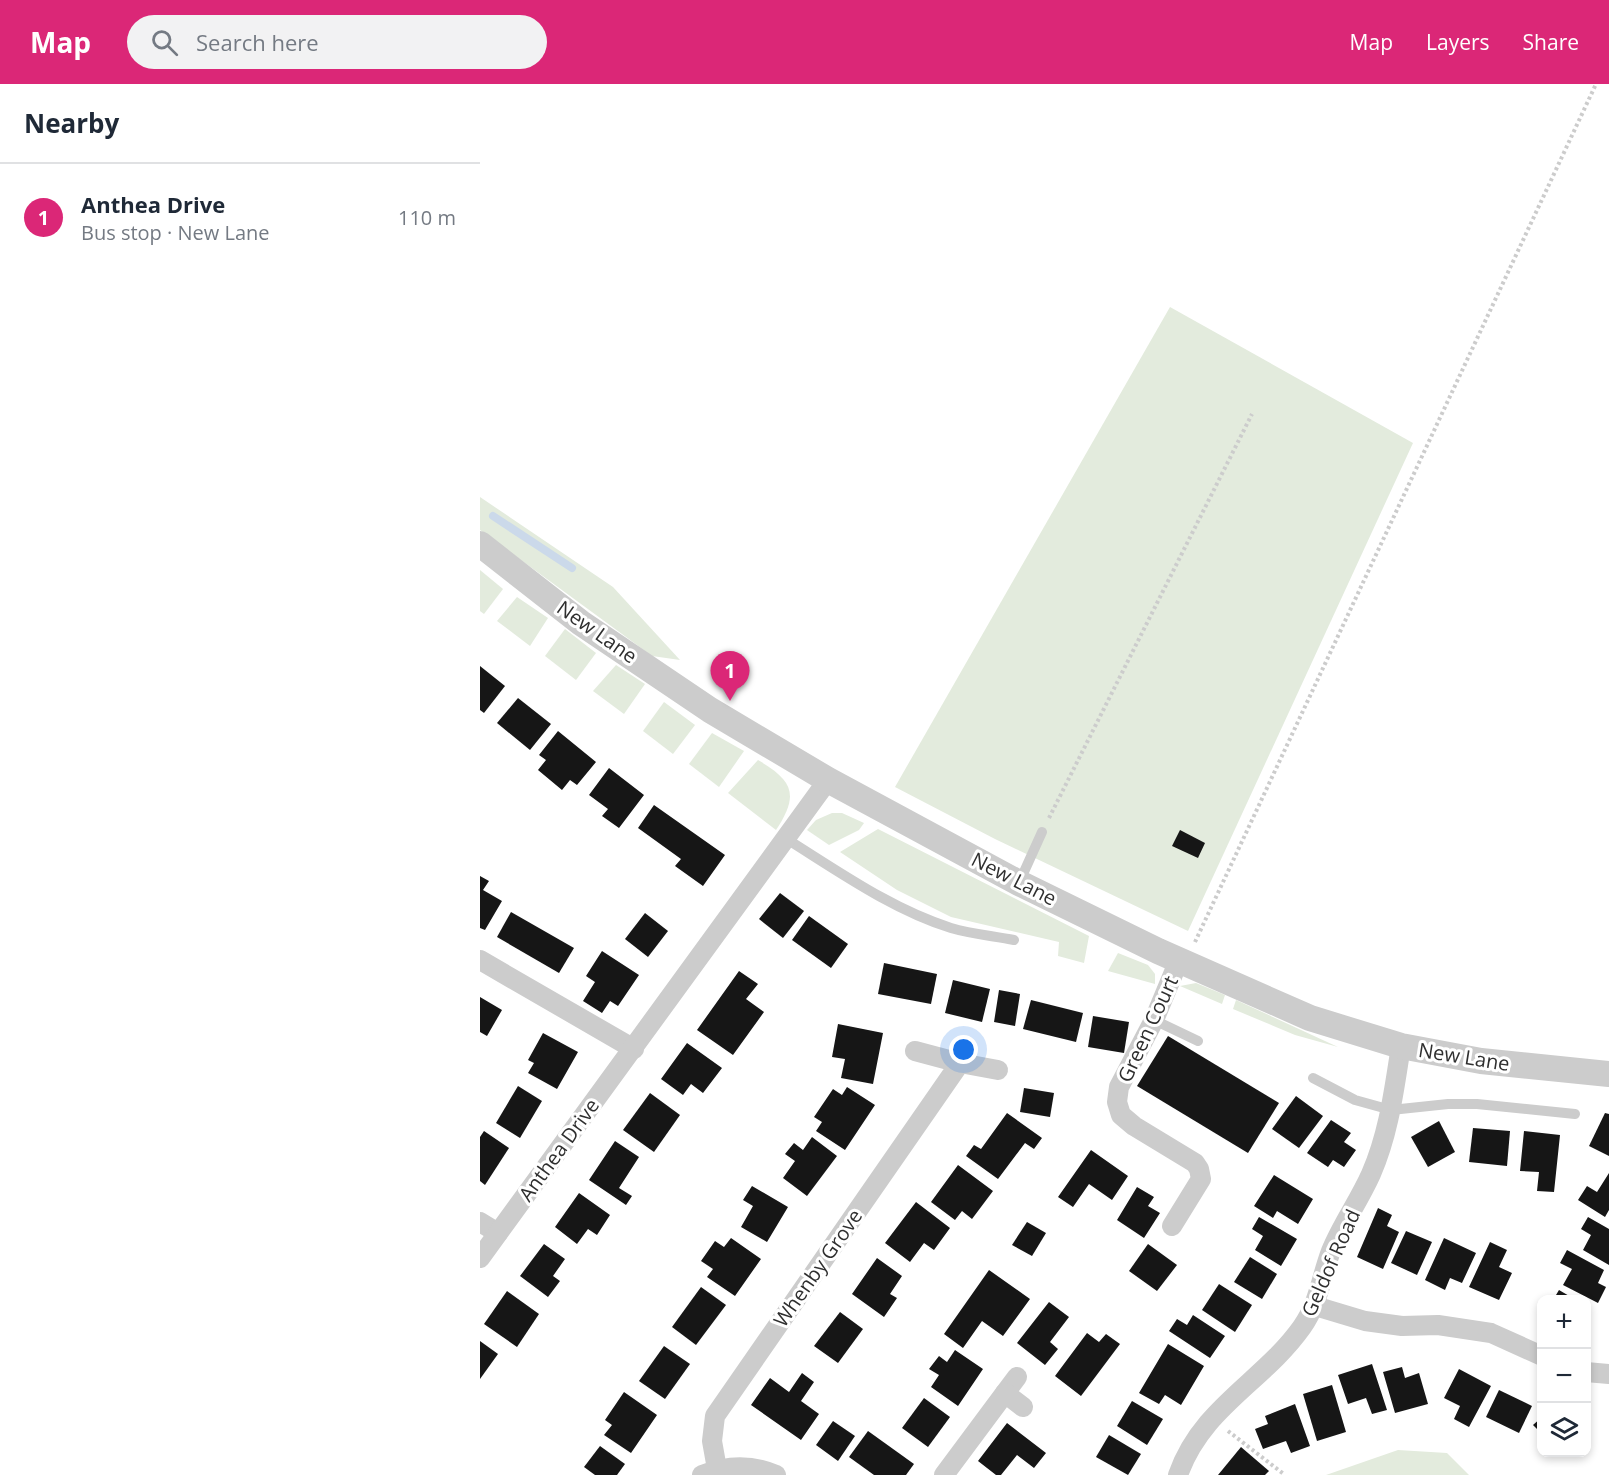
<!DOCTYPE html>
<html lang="en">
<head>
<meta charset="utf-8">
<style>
  :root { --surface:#fff; --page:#f2f2f3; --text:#1f2937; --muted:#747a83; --line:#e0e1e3; --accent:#db2777 }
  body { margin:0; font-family:"Open Sans",sans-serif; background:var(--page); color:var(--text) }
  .controls { position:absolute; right:18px; bottom:18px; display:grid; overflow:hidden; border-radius:12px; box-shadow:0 3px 9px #0003 }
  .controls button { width:54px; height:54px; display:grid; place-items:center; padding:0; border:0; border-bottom:2px solid var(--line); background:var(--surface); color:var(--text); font:30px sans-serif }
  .you { position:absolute; left:484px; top:966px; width:21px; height:21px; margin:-15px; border:4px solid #fff; border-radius:50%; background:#1a73e8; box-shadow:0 0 0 9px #1a73e833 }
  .badge { display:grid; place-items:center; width:39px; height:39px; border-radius:50%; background:var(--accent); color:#fff; font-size:20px; font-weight:700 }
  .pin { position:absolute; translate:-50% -50px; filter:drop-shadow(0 2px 3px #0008) }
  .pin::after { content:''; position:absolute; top:32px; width:21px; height:18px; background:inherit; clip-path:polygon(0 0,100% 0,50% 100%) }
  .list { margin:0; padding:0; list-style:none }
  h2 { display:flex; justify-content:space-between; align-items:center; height:78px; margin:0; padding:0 24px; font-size:26px }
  h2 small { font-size:20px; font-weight:400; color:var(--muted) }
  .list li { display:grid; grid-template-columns:39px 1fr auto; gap:18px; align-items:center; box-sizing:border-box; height:108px; padding:0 24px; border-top:2px solid var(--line) }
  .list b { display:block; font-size:22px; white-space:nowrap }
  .list p { margin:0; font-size:20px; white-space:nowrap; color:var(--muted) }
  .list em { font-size:20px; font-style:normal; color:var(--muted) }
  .icon { flex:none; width:33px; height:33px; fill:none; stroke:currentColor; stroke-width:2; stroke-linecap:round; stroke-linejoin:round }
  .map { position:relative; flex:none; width:1129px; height:1391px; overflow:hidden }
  header { display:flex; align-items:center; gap:36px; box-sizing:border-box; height:84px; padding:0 30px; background:var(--accent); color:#fff }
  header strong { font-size:28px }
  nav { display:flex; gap:33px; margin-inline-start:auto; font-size:21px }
  .search { width:420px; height:54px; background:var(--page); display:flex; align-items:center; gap:15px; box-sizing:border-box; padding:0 21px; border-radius:33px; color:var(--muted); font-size:22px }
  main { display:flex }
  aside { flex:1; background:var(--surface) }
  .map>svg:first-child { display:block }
</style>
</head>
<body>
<header>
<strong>Map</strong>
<div class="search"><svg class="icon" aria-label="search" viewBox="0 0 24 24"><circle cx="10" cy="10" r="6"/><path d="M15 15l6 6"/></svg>Search here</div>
<nav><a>Map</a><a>Layers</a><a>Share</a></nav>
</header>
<main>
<aside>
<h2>Nearby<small></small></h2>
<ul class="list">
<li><span class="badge">1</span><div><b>Anthea Drive</b><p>Bus stop · New Lane</p></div><em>110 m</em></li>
</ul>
</aside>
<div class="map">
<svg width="1129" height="1391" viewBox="0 0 1129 1391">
  <rect width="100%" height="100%" fill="#fff"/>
  <g fill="#e3ebdd">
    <polygon points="690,223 933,359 708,847 515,755 415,703"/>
    <polygon points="0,413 133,503 200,576 172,572 0,446"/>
    <polygon points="0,486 23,505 4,530 0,527"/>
    <polygon points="37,513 68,534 50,562 17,537"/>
    <polygon points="85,545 116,569 96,596 65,572"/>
    <polygon points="136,581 165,600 144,630 113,607"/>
    <polygon points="184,618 215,641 193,670 163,647"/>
    <polygon points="232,649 264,667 239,703 209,680"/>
    <path d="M 278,676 C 314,697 319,711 296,746 L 248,709 Z"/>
    <polygon points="352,729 362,729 384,739 379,746 349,761 327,746 336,736"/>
    <polygon points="398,745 609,852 604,879 578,872 579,858 471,833 417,806 360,768"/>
    <polygon points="638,869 668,881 675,890 675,900 628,887"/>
    <polygon points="716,899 745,911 742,920 700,902"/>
    <polygon points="756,916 858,963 815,951 753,925"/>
    <polygon points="918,1366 967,1369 989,1391 846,1391"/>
  </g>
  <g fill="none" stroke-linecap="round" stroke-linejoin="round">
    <polyline stroke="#cbd9ea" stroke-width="8" points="13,432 92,484"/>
  </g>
  <g fill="#161616">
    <polygon points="0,582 25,602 4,629 0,626"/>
    <polygon points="38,614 71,640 50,666 17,639"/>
    <polygon points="78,647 116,678 97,701 90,696 82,706 58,686 66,676 59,671"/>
    <polygon points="129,684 164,711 139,744 122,732 128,725 109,711"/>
    <polygon points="174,721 245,771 223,802 195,782 201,775 158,744"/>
    <polygon points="700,746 725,759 718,774 692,762"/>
    <polygon points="0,792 9,797 3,806 22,817 5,846 0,844"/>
    <polygon points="300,809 324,827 303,854 279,835"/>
    <polygon points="31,828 94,864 79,889 17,853"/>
    <polygon points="165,829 188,847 168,873 145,855"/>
    <polygon points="329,832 368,860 351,884 312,856"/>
    <polygon points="122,867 159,891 138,922 130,917 122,929 103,917 115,898 106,892"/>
    <polygon points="404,879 457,890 451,920 398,910"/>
    <polygon points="259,887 278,900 266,915 284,928 253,971 217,946"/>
    <polygon points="473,896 510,905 502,938 465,929"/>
    <polygon points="519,906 540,910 535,942 514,938"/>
    <polygon points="0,913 22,926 7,952 0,948"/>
    <polygon points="551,916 603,929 596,958 543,945"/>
    <polygon points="613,932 649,938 644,969 608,963"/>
    <polygon points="358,940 403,949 393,1000 361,994 365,975 352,973"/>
    <polygon points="63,949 98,968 77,1005 48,989 54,979 48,976"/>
    <polygon points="688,952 799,1019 768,1069 657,1002"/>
    <polygon points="207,959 242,984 223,1009 211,1000 203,1011 181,995"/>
    <polygon points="38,1002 62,1017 40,1054 16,1039"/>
    <polygon points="367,1003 395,1021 365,1066 336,1047 342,1038 334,1033 353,1005 362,1011"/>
    <polygon points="544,1004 574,1009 570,1033 540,1028"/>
    <polygon points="170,1009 200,1031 174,1068 143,1046"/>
    <polygon points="816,1012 843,1032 819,1064 792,1045"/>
    <polygon points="527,1029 562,1054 554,1065 545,1059 518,1095 486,1072 494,1061 501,1065"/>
    <polygon points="1125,1029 1129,1030 1129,1072 1109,1062"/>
    <polygon points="851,1036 871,1049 864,1058 876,1066 864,1083 853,1076 848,1083 827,1069"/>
    <polygon points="959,1037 975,1068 948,1083 931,1053"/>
    <polygon points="993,1044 1030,1047 1027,1082 989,1078"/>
    <polygon points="4,1047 29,1064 5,1101 0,1097 0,1053"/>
    <polygon points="1044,1047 1080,1051 1074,1108 1057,1107 1059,1088 1040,1087"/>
    <polygon points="332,1053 357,1072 327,1112 303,1094 315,1077 305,1070 314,1059 323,1066"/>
    <polygon points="135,1057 159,1073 139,1104 152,1112 146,1121 109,1096"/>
    <polygon points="611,1066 648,1092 632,1116 609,1100 593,1123 578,1113"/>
    <polygon points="478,1081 513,1107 492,1135 482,1127 475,1136 451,1118"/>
    <polygon points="1129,1089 1129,1126 1125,1133 1098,1116 1107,1102 1117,1108"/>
    <polygon points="794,1091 833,1115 818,1140 797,1127 793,1134 774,1122"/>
    <polygon points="272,1102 308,1123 287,1158 261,1143 273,1122 263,1116"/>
    <polygon points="657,1103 674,1113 668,1122 680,1129 664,1154 637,1136"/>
    <polygon points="99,1109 130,1131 117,1151 108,1145 97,1160 75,1143"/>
    <polygon points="436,1118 470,1144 454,1166 444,1159 430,1178 405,1159"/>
    <polygon points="898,1124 912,1131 907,1142 919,1148 903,1185 877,1173"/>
    <polygon points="779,1133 817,1155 801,1182 775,1166 783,1152 772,1145"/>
    <polygon points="1108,1133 1129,1145 1129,1181 1103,1166 1111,1151 1101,1145"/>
    <polygon points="547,1138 566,1149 552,1172 532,1161"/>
    <polygon points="926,1147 952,1158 937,1191 911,1179"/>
    <polygon points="251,1154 281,1175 255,1212 227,1193 233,1185 221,1177 235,1157 244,1163"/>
    <polygon points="964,1154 996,1169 982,1199 970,1194 965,1206 945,1196"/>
    <polygon points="1010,1158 1027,1166 1019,1183 1032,1189 1019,1216 989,1203"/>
    <polygon points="64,1160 85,1175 73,1192 80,1197 68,1213 40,1192"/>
    <polygon points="668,1160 697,1181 677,1207 649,1187"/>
    <polygon points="1087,1166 1124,1186 1118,1199 1126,1203 1118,1219 1083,1201 1092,1185 1080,1179"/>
    <polygon points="770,1173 797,1190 782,1215 754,1198"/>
    <polygon points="397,1174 422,1192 410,1210 417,1214 404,1233 372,1210"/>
    <polygon points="509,1186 550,1215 523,1252 502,1237 483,1264 464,1250"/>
    <polygon points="739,1200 772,1221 755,1248 722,1226"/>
    <polygon points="221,1203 246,1221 216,1261 192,1243"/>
    <polygon points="1079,1206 1096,1216 1073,1216"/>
    <polygon points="27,1207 59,1230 37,1263 4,1240"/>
    <polygon points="569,1218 589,1233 570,1258 578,1265 565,1281 537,1259"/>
    <polygon points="360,1228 383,1245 358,1279 334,1262"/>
    <polygon points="713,1231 745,1252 730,1274 689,1247 697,1235 707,1241"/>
    <polygon points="607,1249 619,1258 626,1250 640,1260 601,1312 575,1292"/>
    <polygon points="0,1257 18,1270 0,1295"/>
    <polygon points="688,1260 724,1282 701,1321 685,1311 679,1320 659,1309"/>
    <polygon points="184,1262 210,1280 185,1315 159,1297"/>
    <polygon points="475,1266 503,1285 478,1322 451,1303 459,1291 449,1285 459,1272 467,1278"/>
    <polygon points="892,1280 907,1326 892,1330 886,1314 868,1320 858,1291"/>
    <polygon points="922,1283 925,1294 939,1289 948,1320 915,1329 903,1288"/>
    <polygon points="979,1285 1011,1302 989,1343 974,1335 980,1322 964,1314"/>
    <polygon points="322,1289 334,1298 321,1317 339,1330 321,1356 271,1321 290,1294 309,1308"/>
    <polygon points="852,1301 866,1348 837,1357 823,1310"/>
    <polygon points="1019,1306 1052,1322 1039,1349 1006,1333"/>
    <polygon points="144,1308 177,1331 151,1369 124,1351 132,1341 125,1336"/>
    <polygon points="444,1314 470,1333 448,1363 422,1344"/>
    <polygon points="652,1317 683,1335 667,1361 637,1342"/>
    <polygon points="815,1320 830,1362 811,1369 806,1357 783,1365 775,1345 788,1340 785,1332"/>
    <polygon points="1062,1333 1062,1350 1053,1341"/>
    <polygon points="353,1337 375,1352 358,1377 336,1361"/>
    <polygon points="527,1339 566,1369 554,1384 537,1371 521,1391 516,1391 498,1377"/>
    <polygon points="388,1347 434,1380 426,1391 394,1391 369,1373"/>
    <polygon points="629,1351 661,1370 648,1391 616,1373"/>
    <polygon points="120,1362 145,1380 137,1391 115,1391 104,1383"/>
    <polygon points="761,1363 789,1387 785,1391 738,1391"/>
  </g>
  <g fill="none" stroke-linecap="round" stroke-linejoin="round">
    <g stroke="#ccc" stroke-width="4" stroke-dasharray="3 3" stroke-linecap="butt">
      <polyline points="569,734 772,330"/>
      <polyline points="715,858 1116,0"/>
      <polyline points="748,1347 805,1391"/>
    </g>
    <g stroke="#ccc" stroke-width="10">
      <path d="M 305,754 C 358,787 411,825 471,844 C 491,850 514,852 534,856"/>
      <polyline points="539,799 562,748"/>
      <polyline points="674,936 718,957"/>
      <polyline points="833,994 875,1016 911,1026 968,1020 997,1020 1095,1030"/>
    </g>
    <g stroke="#ccc" stroke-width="20">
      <polyline points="0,876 154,965"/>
      <polyline points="480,979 518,986"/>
      <polyline points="0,1138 18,1149"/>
      <polyline points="692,1142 721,1095 719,1085 715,1079 654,1042 641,1031 637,1018 639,1003 674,936 699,876"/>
      <polyline points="0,1174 348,696"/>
      <polyline points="835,1222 885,1237 922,1242 958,1241 1011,1249 1062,1272"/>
      <polyline points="1106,1288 1129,1290"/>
      <polyline points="525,1309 537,1293"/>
      <polyline points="237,1385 232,1357 235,1332 480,979 435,967"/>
      <path d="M 222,1391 C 247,1381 271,1380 296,1391"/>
      <polyline points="464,1391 525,1309 543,1323"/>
      <path d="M 698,1391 C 722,1323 783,1298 822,1243 C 839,1219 841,1193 851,1167 C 862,1140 879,1117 891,1090 C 909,1049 914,1006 921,962"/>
    </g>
    <polyline stroke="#ccc" stroke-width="26" points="0,460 101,539 230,626 348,696 539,799 678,867 830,934 921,962 1001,977 1129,990"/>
  </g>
  <g text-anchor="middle" stroke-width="6" stroke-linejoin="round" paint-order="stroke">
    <g font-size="20" fill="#2f2f2f" stroke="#fff">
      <text transform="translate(117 548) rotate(35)" y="7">New Lane</text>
      <text transform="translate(534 795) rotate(27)" y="7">New Lane</text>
      <text transform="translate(668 945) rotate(-65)" y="7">Green Court</text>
      <text transform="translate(984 973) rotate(9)" y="7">New Lane</text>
      <text transform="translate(79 1066) rotate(-54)" y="7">Anthea Drive</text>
      <text transform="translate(851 1179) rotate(-66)" y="7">Geldof Road</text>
      <text transform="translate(338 1184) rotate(-55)" y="7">Whenby Grove</text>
    </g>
  </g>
</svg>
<div class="controls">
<button>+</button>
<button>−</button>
<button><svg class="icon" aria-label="layers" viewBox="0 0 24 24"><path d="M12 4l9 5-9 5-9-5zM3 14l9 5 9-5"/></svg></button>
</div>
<div class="you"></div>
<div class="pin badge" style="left:250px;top:617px">1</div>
</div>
</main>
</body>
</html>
